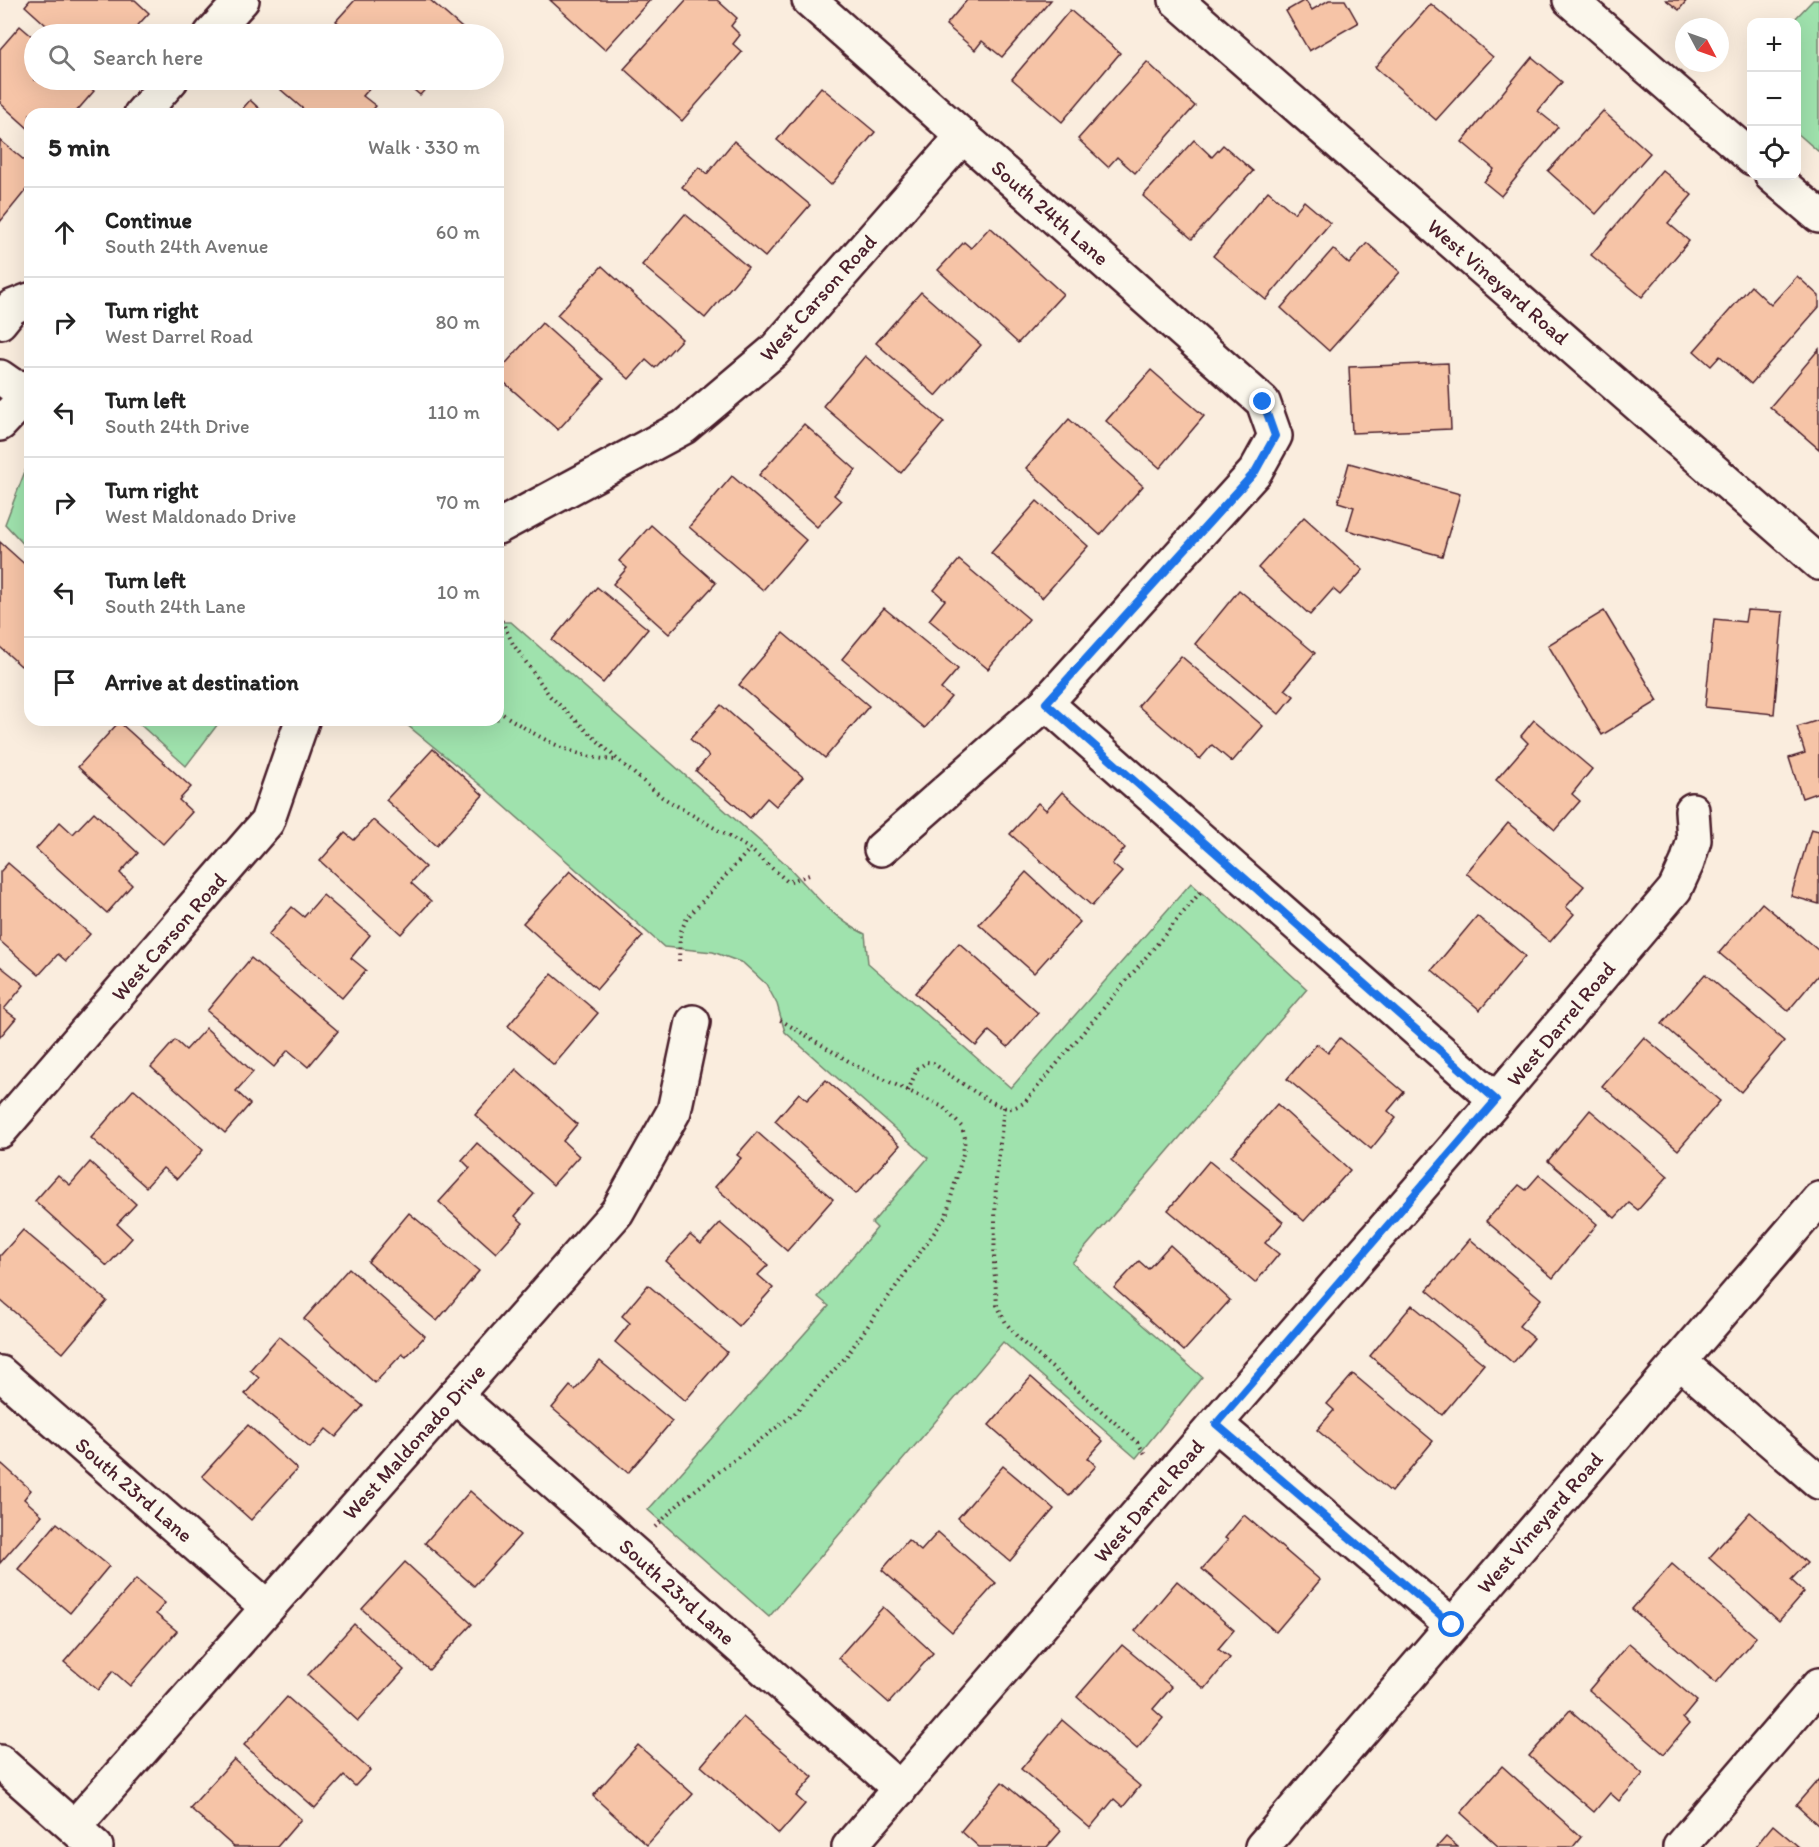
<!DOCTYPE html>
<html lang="en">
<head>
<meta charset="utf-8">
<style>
  :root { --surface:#fff; --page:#f6f6f6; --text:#222; --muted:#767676; --line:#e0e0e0 }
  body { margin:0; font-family:Itim,sans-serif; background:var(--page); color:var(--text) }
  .controls { position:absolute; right:18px; top:18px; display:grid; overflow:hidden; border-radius:12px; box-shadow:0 6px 24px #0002 }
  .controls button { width:54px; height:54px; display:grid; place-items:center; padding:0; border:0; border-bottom:2px solid var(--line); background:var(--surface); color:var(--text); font:30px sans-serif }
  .compass { position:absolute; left:1675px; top:18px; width:54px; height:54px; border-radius:50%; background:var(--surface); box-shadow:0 6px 24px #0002; rotate:131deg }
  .stop { position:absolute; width:18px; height:18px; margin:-14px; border:4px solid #1a73e8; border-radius:50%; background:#fff }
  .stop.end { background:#1a73e8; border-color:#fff; box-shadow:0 2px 6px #0008 }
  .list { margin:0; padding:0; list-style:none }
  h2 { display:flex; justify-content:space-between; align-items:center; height:78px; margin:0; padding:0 24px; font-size:26px }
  h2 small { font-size:20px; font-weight:400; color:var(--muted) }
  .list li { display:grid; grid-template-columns:39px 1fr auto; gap:18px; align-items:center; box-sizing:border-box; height:90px; padding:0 24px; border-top:2px solid var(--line) }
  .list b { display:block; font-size:22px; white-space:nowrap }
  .list p { margin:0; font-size:20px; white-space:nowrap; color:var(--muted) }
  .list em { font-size:20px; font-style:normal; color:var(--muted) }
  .icon { flex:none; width:33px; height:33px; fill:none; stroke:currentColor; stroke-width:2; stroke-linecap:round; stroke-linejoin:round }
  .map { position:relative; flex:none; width:1819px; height:1847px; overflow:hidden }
  .search { position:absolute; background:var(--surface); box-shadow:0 6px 24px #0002; left:24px; top:24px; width:480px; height:66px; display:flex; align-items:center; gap:15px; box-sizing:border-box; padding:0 21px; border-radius:33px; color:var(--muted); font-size:22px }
  .panel { position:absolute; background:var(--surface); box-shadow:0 6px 24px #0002; left:24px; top:108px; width:480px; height:618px; border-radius:18px }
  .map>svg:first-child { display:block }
</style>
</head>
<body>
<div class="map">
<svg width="1819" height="1847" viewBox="0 0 1819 1847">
  <rect width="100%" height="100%" fill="#faedde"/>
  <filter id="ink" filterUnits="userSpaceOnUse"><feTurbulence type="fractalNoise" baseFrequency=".0167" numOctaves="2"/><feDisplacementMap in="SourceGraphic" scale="12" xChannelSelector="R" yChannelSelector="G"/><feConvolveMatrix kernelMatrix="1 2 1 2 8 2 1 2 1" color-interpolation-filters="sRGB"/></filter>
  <g filter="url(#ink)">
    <g fill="#9fe2ad" stroke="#74806c" stroke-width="1.5">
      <polygon points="1813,0 1819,0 1819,152 1796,132 1796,22 1792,22"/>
      <polygon points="30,458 30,551 5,524"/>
      <path d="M 498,622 L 511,622 L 787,865 C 812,892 832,918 865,934 L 868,963 L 1011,1088 L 1191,883 L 1307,989 L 1072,1263 L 1202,1377 L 1136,1458 L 1003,1342 L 769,1617 L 648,1510 L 829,1306 L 818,1297 L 877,1228 L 872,1223 L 928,1158 L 785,1032 L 777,1004 L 766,984 L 743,963 L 713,952 L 664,947 L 484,788 L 401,720 L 498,720 Z"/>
      <polygon points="135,720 221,720 186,766"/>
    </g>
    <g fill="#f6c4a7" stroke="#4a1f2b" stroke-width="1.5">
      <polygon points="30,0 135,0 149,13 130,34 56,34 25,6"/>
      <polygon points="355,0 430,0 469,34 352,34 336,21"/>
      <polygon points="550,0 650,0 605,50"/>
      <polygon points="686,0 717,0 737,18 731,26 740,35 733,44 742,52 682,121 624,69"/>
      <polygon points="967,0 1051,0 1002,57 982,41 975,50 946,25"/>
      <polygon points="1305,0 1312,10 1329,0 1345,0 1358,23 1309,51 1286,11"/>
      <polygon points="1666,0 1687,0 1679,10"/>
      <polygon points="1431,4 1493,57 1436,120 1375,67"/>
      <polygon points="1070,10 1120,53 1062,122 1012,79"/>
      <polygon points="20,26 34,38 34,80 81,80 94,91 75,113 30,114 30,130 0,103 0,49"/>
      <polygon points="1532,57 1562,82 1538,111 1558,127 1501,196 1484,182 1494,169 1462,142"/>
      <polygon points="1147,62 1195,106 1135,173 1117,157 1108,167 1078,139"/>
      <polygon points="276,80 377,80 363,96 376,106 369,114 309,114 273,83"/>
      <polygon points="402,80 434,80 420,95"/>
      <polygon points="821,87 875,132 831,185 777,140"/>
      <polygon points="250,100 265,114 238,114"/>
      <polygon points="1603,111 1650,153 1596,214 1548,171"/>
      <polygon points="0,140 30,165 30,185 0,222"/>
      <polygon points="1194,140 1212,157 1223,145 1253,171 1192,239 1143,196"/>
      <polygon points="734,141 810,205 765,257 682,187 699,167 707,174"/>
      <polygon points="1662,170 1692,195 1668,223 1689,241 1642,297 1591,255"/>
      <polygon points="1268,191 1294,213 1304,201 1330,223 1266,300 1213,256"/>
      <polygon points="685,214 748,267 705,318 642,265"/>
      <polygon points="990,227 1063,294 1018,343 938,270 964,242 971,248"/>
      <polygon points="1367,243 1400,272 1329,351 1281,308 1333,249 1349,264"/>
      <polygon points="602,266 682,339 655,368 646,360 629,379 557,315"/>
      <polygon points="1797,276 1819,296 1819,307 1751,384 1720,356 1711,366 1694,351 1751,286 1771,305"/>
      <polygon points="921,292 981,345 936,396 876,343"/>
      <polygon points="542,323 604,379 558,430 498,377 498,372"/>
      <polygon points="1819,349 1819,449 1770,407"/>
      <polygon points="865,356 944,422 901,473 823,406"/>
      <polygon points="1448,363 1451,429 1352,433 1349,367"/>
      <polygon points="1151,370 1204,416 1160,468 1106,421"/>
      <polygon points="1069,419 1143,486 1100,535 1026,468"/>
      <polygon points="804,424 856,470 834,495 841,501 817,527 759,475"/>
      <polygon points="1349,463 1460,494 1442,556 1347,530 1354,507 1338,502"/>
      <polygon points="732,476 806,540 763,590 689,527"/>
      <polygon points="1037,501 1088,546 1042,598 991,553"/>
      <polygon points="1304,517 1363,570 1340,595 1333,589 1310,615 1258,568"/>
      <polygon points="651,525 716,583 669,634 613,584 627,568 619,561"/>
      <polygon points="0,542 30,569 30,656 21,666 0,647"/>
      <polygon points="959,560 1029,619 988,669 929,620 945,600 934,590"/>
      <polygon points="597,587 648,629 603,683 552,640"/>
      <polygon points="1239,590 1315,653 1285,689 1294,696 1279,714 1195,644"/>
      <polygon points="884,608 958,669 941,689 951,697 925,728 842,659"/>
      <polygon points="1747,610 1783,612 1774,714 1705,707 1714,619 1745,622"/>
      <polygon points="1604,611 1658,701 1602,735 1548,645"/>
      <polygon points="783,633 869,706 825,758 739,685"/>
      <polygon points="1181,656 1263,726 1232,762 1212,745 1200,759 1138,706"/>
      <polygon points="721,705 803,777 776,806 767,798 750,818 696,771 709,756 690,739"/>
      <polygon points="1534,720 1592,769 1572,794 1580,801 1555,830 1496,780 1528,743 1521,736"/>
      <polygon points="1819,720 1819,792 1802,798 1789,758 1805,753 1797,727"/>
      <polygon points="119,722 191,787 179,800 192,812 163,844 78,767"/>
      <polygon points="433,749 483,795 436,846 386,800"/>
      <polygon points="1062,792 1125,848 1112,864 1122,872 1092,906 1010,834 1038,803 1046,810"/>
      <polygon points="94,812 138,853 120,873 132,885 107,913 36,849 60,822 73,834"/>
      <polygon points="373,820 425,867 411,883 431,901 401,934 320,861 345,833 354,840"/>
      <polygon points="1508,823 1584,886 1566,907 1574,914 1550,942 1466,873"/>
      <polygon points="1811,829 1819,831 1819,904 1791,896"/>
      <polygon points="8,863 90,934 66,961 58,954 39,975 0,941 0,872"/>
      <polygon points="570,871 643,936 597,989 523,923"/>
      <polygon points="1026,872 1080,922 1034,973 979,924"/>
      <polygon points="323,895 370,935 351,958 366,970 342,998 268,935 292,907 304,917"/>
      <polygon points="1762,903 1819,951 1819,974 1788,1011 1719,953"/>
      <polygon points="1477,916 1525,956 1480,1010 1432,970"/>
      <polygon points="959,943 1038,1013 1008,1047 989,1031 976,1046 915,993"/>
      <polygon points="251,958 338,1031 308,1067 288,1050 274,1067 207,1011"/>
      <polygon points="0,966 24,985 4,1009 16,1018 0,1037"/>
      <polygon points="552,974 598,1013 554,1065 508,1026"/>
      <polygon points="1705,974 1784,1041 1741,1092 1662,1024"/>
      <polygon points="206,1028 253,1072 236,1091 250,1104 225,1133 151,1067 175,1040 186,1050"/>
      <polygon points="1644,1037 1720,1101 1678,1150 1602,1086"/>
      <polygon points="1340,1038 1404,1092 1388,1111 1396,1118 1371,1149 1287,1079 1317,1044 1328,1053"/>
      <polygon points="516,1069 577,1124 563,1141 579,1156 553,1185 475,1115"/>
      <polygon points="826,1080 900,1145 856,1194 775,1121 799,1093 807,1100"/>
      <polygon points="134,1089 203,1150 177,1179 163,1168 146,1187 91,1138"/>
      <polygon points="1277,1104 1350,1170 1304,1221 1231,1156"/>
      <polygon points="1590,1110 1668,1176 1638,1210 1629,1203 1615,1218 1548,1161"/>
      <polygon points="757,1132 833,1199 787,1251 715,1187 741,1158 737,1155"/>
      <polygon points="477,1143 534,1194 515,1216 523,1223 496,1253 439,1202 470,1168 462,1160"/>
      <polygon points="1209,1161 1283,1222 1265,1243 1279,1254 1255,1283 1168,1210"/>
      <polygon points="90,1162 136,1204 117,1224 132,1238 107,1266 35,1201 58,1175 70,1185"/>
      <polygon points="1539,1175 1597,1224 1553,1278 1486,1221 1519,1185 1526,1190"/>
      <polygon points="409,1213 479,1271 437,1321 368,1262"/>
      <polygon points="720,1223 768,1265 758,1275 773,1288 739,1326 666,1261 690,1235 701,1244"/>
      <polygon points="23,1230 107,1301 63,1353 0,1300 0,1256"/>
      <polygon points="1470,1239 1541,1299 1519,1326 1534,1338 1513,1363 1427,1290"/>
      <polygon points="1170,1245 1230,1300 1184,1351 1114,1288 1139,1261 1148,1269"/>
      <polygon points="349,1268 425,1336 406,1357 402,1354 375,1383 304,1319"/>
      <polygon points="648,1285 727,1352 685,1401 615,1342 630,1323 622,1316"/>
      <polygon points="1412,1305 1484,1364 1442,1415 1370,1356"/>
      <polygon points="279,1336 363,1406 336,1437 326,1429 310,1448 245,1394 259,1378 250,1370"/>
      <polygon points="600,1361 672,1421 628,1473 552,1408 570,1386 575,1390"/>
      <polygon points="1353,1374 1433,1441 1391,1492 1317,1430 1334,1410 1327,1404"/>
      <polygon points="1031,1377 1103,1441 1088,1458 1096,1466 1069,1496 989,1425"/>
      <polygon points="248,1425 297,1469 251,1520 202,1476"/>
      <polygon points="2,1464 31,1490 24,1499 42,1515 0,1563 0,1466"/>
      <polygon points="1003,1466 1054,1509 1010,1561 958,1518"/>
      <polygon points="470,1491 520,1535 474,1586 425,1543"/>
      <polygon points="1750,1512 1807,1563 1791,1580 1804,1592 1779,1621 1709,1558"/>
      <polygon points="1244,1515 1320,1580 1276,1632 1202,1569 1228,1540 1225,1538"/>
      <polygon points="57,1523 109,1566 70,1613 18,1569"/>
      <polygon points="938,1532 996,1583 952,1632 882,1570 908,1540 921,1551"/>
      <polygon points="405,1562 472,1624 429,1670 362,1609"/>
      <polygon points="1672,1564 1756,1637 1716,1683 1632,1609"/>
      <polygon points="136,1579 165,1603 156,1614 177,1631 130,1686 113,1671 98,1690 64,1662"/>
      <polygon points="1177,1581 1234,1630 1218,1649 1230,1658 1205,1689 1135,1631"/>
      <polygon points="883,1607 933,1653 889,1703 838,1658"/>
      <polygon points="354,1624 404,1670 358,1721 308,1675"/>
      <polygon points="1629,1643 1697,1701 1683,1718 1689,1724 1664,1754 1589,1690"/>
      <polygon points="1122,1645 1172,1687 1153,1709 1163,1718 1137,1749 1077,1697"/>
      <polygon points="287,1697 370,1770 355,1786 344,1776 315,1808 244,1745"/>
      <polygon points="1570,1710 1643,1774 1619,1801 1610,1793 1594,1812 1529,1756"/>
      <polygon points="743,1717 813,1777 796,1796 805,1804 779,1834 701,1766"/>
      <polygon points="1062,1720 1140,1786 1123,1807 1114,1799 1090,1828 1021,1769"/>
      <polygon points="638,1745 693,1794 647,1845 593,1796"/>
      <polygon points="234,1759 301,1819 277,1847 234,1847 190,1808"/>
      <polygon points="1502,1766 1581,1837 1573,1847 1499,1847 1461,1813"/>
      <polygon points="1819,1779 1819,1826 1796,1805"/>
      <polygon points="1002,1782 1061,1831 1047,1847 979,1847 961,1831"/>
      <polygon points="1773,1825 1799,1847 1755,1847"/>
      <polygon points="1446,1837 1458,1847 1437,1847"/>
    </g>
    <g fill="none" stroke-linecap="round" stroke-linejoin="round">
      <g stroke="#4a1f2b" stroke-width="38">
        <g id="minor">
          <polyline points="809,0 1263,402 1275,436 1255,472 1046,703 881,849"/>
          <polyline points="1176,0 1819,563"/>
          <polyline points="1570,0 1752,158"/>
          <polyline points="211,34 242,0"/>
          <polyline points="141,114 171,80"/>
          <polyline points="1772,176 1819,216"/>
          <polyline points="0,322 12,307 30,300"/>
          <polyline points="0,377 13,386 30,389"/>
          <polyline points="0,424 18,405 30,396"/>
          <polyline points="498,527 684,427 774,351 963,136"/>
          <polyline points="1046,703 1496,1100"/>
          <polyline points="0,1131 267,822 302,721"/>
          <polyline points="1679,1361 1819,1482"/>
          <polyline points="0,1373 267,1607"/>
          <polyline points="455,1395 900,1789"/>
          <polyline points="1216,1424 1452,1625"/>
          <polyline points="0,1762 96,1847"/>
          <polyline points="74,1827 617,1212 674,1111 693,1022"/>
          <polyline points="849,1847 1496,1100 1675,889 1687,863 1694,840 1692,810"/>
          <polyline points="1262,1847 1819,1199"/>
          <polyline points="1680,1847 1819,1685"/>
        </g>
      </g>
      <g stroke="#4a1f2b" stroke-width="4" stroke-dasharray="1.5 4.5" stroke-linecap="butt">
        <polyline points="499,615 513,644 550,696 618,760 662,797 750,849 788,882 812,874"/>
        <path d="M 498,711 C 535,735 572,759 617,760"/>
        <polyline points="679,961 680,933 687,918 750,849"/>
        <path d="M 908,1091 L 917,1069 L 927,1062 L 933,1063 C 947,1073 992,1106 1007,1108 C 1014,1109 1020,1105 1025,1102 L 1203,889"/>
        <polyline points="1004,1107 996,1179 994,1264 997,1305 1006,1323 1019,1339 1138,1443 1145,1454"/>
        <polyline points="655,1527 685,1498 794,1414 845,1358 946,1216 963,1154 965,1138 962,1127 943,1107 860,1068 777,1018"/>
      </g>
      <use href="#minor" stroke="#fbf7ec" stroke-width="33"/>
    </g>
  </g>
  <g fill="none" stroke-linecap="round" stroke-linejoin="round" filter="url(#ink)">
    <polyline stroke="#1a73e8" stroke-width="8" points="1263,402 1275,436 1255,472 1046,703 1496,1100 1216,1424 1452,1625"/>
  </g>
  <g text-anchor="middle" stroke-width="6" stroke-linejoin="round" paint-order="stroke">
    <g font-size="21" fill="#4a1f2b" stroke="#fbf7ec">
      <text transform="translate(1050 213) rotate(41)" y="7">South 24th Lane</text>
      <text transform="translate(1498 282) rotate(41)" y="7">West Vineyard Road</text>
      <text transform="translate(818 298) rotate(-48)" y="7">West Carson Road</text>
      <text transform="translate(169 937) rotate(-49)" y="7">West Carson Road</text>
      <text transform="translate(1561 1024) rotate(-50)" y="7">West Darrel Road</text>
      <text transform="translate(414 1442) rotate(-48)" y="7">West Maldonado Drive</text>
      <text transform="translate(134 1490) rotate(41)" y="7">South 23rd Lane</text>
      <text transform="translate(1149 1501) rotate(-49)" y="7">West Darrel Road</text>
      <text transform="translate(1540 1523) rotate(-49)" y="7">West Vineyard Road</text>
      <text transform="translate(677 1592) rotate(42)" y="7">South 23rd Lane</text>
    </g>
  </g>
</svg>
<div class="controls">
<button>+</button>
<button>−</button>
<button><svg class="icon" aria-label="locate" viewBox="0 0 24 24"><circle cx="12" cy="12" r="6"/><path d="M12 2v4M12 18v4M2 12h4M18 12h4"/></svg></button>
</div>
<svg class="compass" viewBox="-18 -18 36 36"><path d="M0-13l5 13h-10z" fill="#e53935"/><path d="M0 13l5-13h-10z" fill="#767676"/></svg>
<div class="stop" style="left:1452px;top:1625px"></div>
<div class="stop end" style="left:1263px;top:402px"></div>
<div class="search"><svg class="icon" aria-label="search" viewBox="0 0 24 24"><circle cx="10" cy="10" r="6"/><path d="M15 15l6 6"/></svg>Search here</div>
<section class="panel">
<h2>5 min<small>Walk · 330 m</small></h2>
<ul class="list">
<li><svg class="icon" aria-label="ahead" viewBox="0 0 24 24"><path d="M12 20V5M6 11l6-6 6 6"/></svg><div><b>Continue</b><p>South 24th Avenue</p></div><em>60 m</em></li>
<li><svg class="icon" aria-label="right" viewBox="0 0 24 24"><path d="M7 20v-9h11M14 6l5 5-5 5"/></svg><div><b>Turn right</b><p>West Darrel Road</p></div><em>80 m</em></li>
<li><svg class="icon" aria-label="left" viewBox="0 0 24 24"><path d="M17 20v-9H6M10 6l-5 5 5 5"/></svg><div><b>Turn left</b><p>South 24th Drive</p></div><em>110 m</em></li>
<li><svg class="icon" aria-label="right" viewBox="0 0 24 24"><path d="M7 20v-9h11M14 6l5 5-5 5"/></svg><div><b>Turn right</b><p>West Maldonado Drive</p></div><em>70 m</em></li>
<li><svg class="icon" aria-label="left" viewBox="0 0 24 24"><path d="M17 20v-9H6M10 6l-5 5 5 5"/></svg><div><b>Turn left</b><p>South 24th Lane</p></div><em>10 m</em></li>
<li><svg class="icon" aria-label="arrive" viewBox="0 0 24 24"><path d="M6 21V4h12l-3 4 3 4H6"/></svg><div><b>Arrive at destination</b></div></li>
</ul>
</section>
</div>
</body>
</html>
